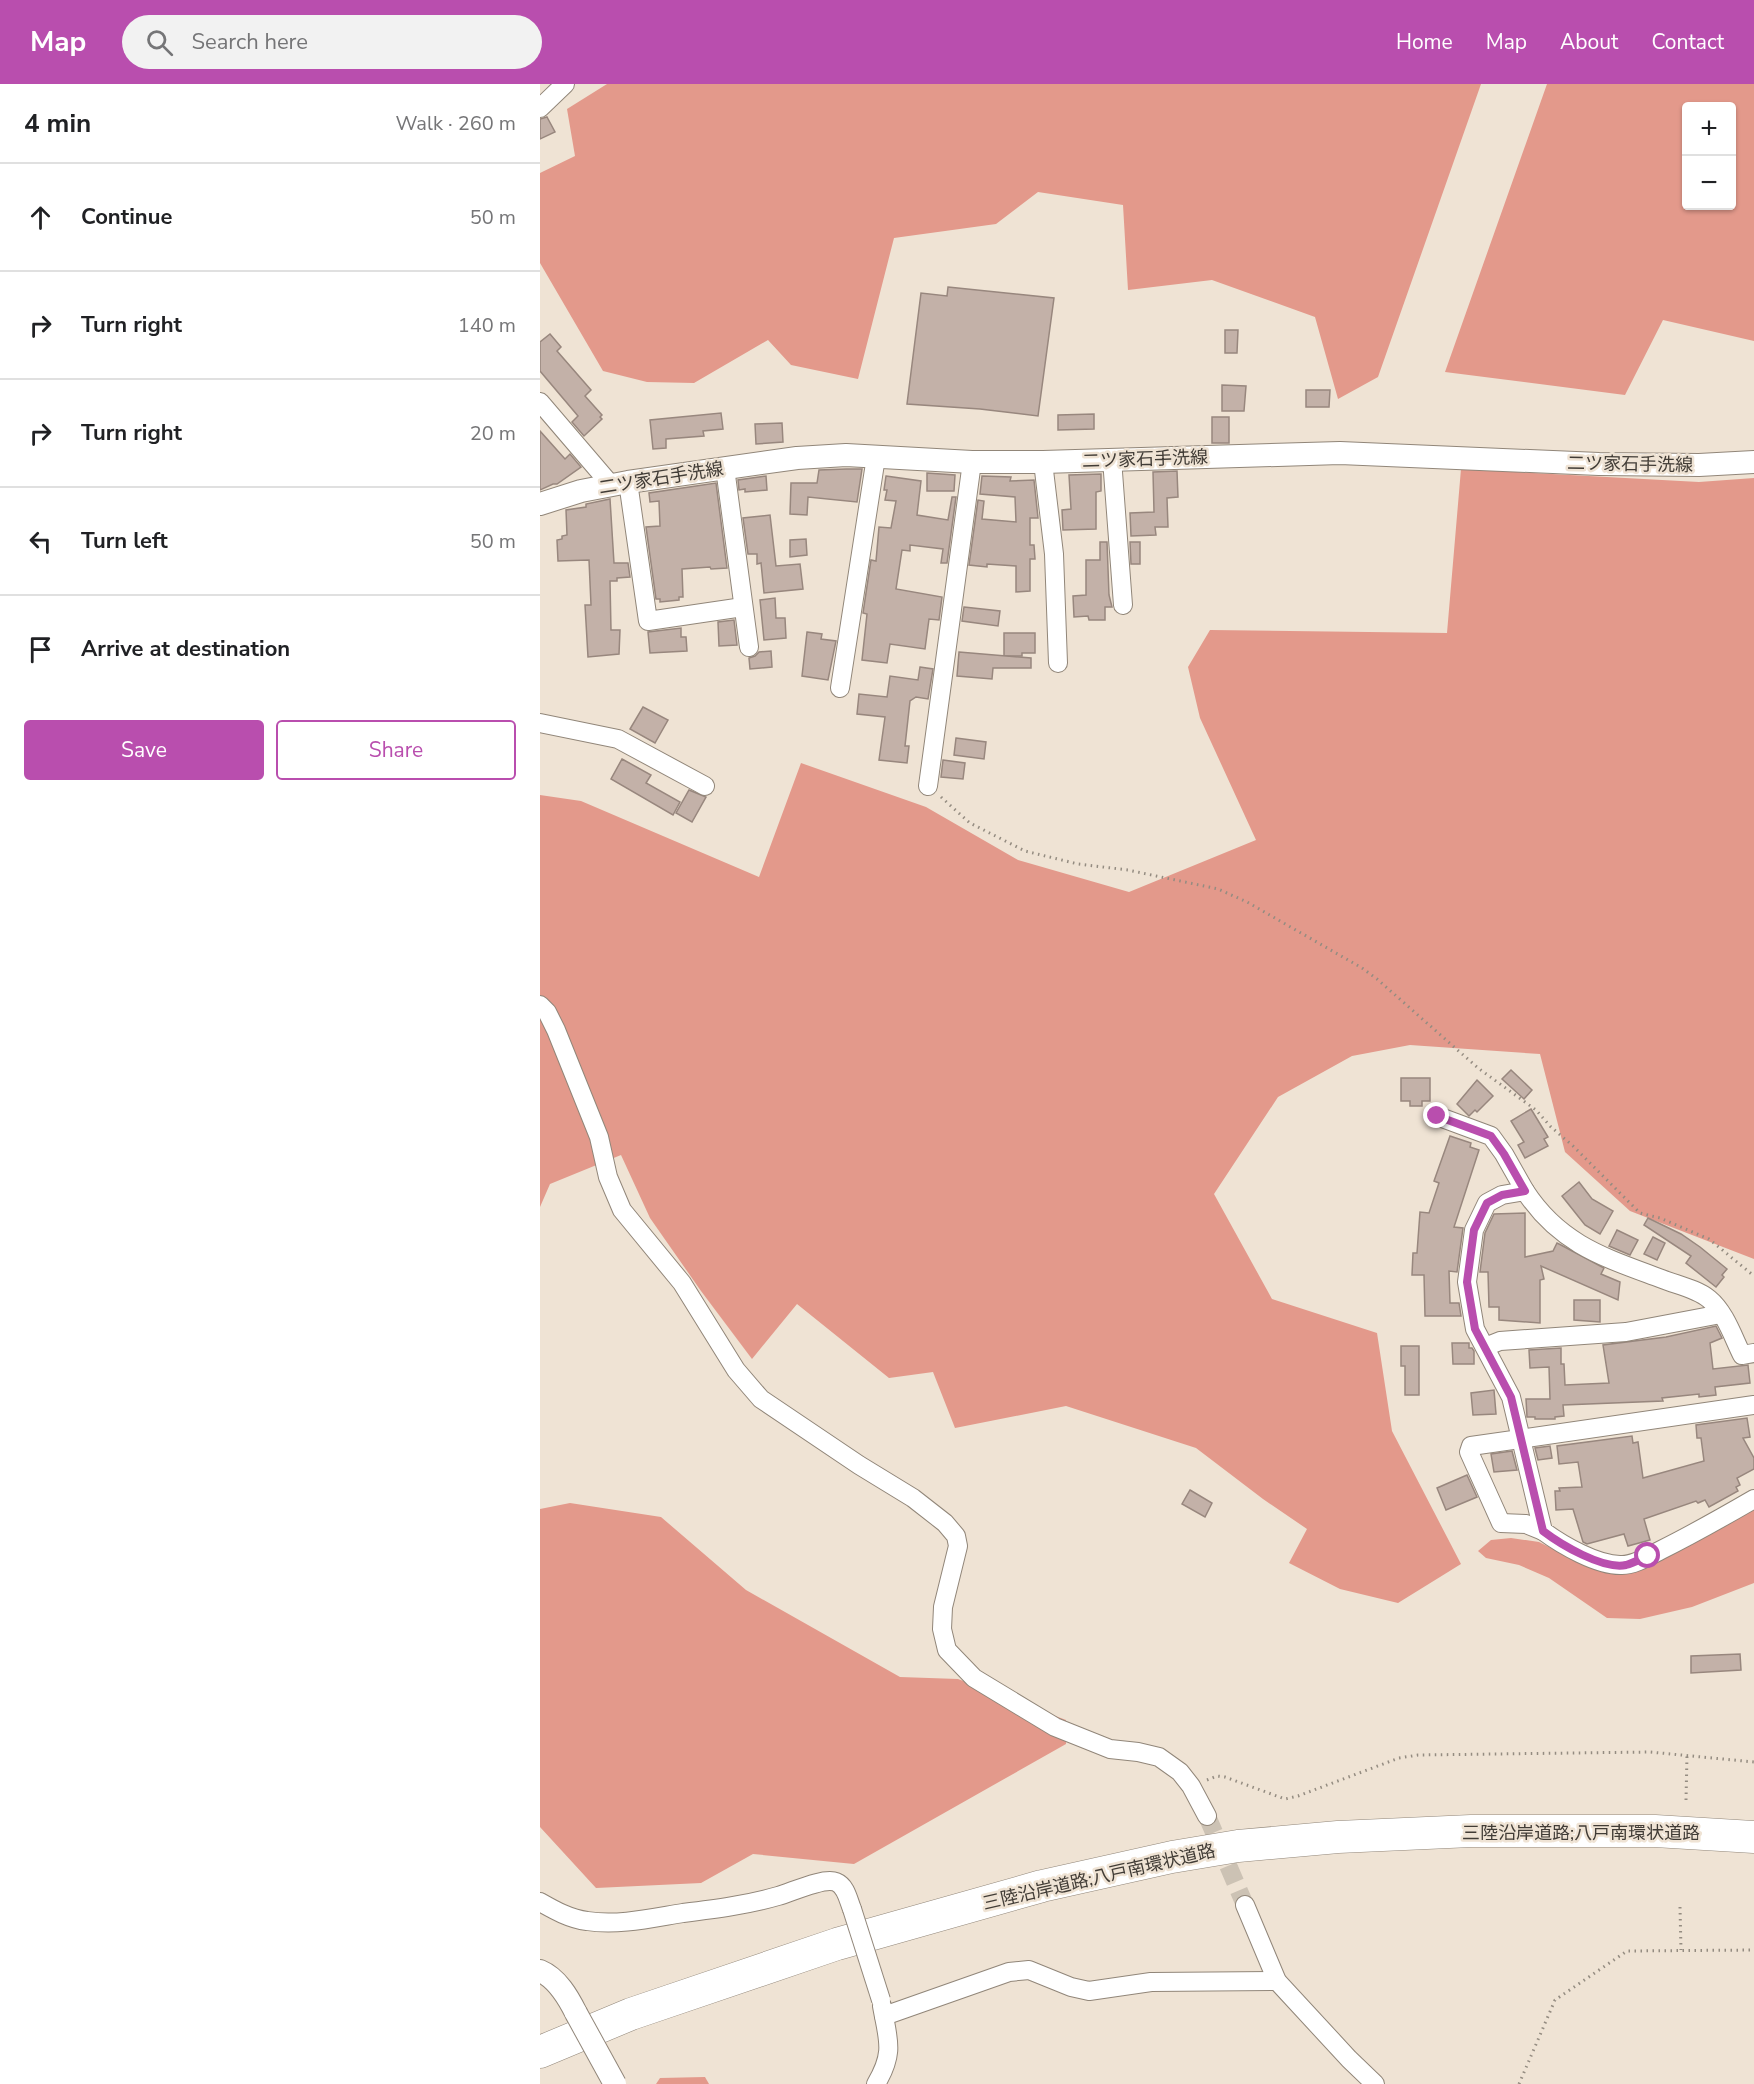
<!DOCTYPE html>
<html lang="en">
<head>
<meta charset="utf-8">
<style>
  :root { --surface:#fff; --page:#f2f2f2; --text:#202124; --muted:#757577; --line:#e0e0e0; --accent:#b94eae }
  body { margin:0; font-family:"Nunito Sans","Noto Sans JP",sans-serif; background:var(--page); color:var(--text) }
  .controls { position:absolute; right:18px; top:18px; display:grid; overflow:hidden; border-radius:6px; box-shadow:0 2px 4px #0004 }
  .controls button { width:54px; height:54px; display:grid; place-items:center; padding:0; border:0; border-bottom:2px solid var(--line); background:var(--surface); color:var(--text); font:30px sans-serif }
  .stop { position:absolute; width:18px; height:18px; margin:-14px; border:4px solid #b94eae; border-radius:50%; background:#fff }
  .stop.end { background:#b94eae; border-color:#fff; box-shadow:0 2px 6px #0008 }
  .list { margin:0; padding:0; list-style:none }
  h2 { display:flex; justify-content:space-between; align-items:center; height:78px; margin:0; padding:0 24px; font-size:26px }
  h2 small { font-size:20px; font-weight:400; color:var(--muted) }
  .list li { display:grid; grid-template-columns:39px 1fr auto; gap:18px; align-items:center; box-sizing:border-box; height:108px; padding:0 24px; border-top:2px solid var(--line) }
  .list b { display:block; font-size:22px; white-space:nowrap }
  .list em { font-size:20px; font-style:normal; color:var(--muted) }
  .actions { display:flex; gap:12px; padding:18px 24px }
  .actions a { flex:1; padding:14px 0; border:2px solid var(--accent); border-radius:6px; text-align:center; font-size:21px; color:var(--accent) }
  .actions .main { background:var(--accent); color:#fff }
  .icon { flex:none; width:33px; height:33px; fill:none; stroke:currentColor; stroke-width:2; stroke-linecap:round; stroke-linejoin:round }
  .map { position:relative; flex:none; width:1214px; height:2000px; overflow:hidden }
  header { display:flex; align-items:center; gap:36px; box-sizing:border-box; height:84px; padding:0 30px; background:var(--accent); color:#fff }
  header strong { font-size:28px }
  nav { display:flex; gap:33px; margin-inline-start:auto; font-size:21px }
  .search { width:420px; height:54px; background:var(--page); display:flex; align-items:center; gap:15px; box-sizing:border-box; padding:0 21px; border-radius:33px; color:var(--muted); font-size:22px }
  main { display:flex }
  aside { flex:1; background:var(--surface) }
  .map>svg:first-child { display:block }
</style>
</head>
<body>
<header>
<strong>Map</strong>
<div class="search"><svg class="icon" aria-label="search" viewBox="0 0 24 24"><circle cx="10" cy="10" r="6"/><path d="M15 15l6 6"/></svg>Search here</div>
<nav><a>Home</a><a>Map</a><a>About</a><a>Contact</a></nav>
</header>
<main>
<aside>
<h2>4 min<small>Walk · 260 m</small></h2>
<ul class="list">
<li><svg class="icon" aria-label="ahead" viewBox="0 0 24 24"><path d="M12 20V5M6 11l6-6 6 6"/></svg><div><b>Continue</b></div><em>50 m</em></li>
<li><svg class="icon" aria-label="right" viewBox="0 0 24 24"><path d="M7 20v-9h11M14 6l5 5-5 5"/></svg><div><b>Turn right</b></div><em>140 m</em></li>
<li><svg class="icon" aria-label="right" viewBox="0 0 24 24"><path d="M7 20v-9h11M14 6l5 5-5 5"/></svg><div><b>Turn right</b></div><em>20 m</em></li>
<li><svg class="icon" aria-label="left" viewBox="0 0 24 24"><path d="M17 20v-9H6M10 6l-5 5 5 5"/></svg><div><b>Turn left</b></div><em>50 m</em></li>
<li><svg class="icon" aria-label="arrive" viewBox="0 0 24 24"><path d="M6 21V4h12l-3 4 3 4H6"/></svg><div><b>Arrive at destination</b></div></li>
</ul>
<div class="actions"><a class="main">Save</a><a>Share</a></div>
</aside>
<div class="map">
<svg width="1214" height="2000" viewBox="0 0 1214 2000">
  <rect width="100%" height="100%" fill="#efe3d4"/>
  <g fill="#e3998b" fill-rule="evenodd">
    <polygon points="67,0 941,0 838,293 798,315 775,233 672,196 588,206 583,121 498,108 456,140 354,154 318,295 251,281 228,256 154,299 107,298 63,287 0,179 0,89 35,72 27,25"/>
    <path d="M 1007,0 L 1214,0 L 1214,257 L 1123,236 L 1085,311 L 905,288 ZM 1146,22 L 1192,22 L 1192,122 L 1146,122 Z"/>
    <polygon points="921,385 1159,398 1214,394 1214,1175 1090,1127 1025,1068 1000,970 870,961 812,972 738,1013 674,1110 732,1215 837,1249 852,1347 921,1480 858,1519 800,1505 749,1479 767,1445 723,1415 656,1364 526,1322 415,1344 393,1288 349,1294 257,1220 212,1275 161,1207 110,1134 81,1071 10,1100 0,1123 0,711 41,717 219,793 261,679 386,723 478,776 589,808 716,756 660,634 648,583 670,546 907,549"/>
    <polygon points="30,1419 121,1433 206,1506 360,1593 418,1595 526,1636 526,1660 314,1780 213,1770 161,1799 56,1804 0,1743 0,1425"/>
    <polygon points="1214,1425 1214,1499 1152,1523 1100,1535 1067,1534 1009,1494 979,1481 946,1474 938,1467 951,1456 971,1454 999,1458 1045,1481 1071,1489"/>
    <polygon points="165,1993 169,2000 116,2000 120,1994"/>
  </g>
  <g fill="#c3b1a8" stroke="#98877e" stroke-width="1.5">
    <polygon points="7,33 15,48 0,55 0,35"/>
    <polygon points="408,203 514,214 498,332 440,325 367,320 381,209 407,212"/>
    <polygon points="685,246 698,246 697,269 685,269"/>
    <polygon points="10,250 21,263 17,267 51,306 45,312 62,331 60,333 62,335 44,352 32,338 38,332 0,287 0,258"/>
    <polygon points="682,301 706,302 704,327 682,327"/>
    <polygon points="766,306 790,306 789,323 766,323"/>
    <polygon points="181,329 183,345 163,347 164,352 126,355 126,364 113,365 110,336"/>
    <polygon points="554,330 554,345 518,346 518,331"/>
    <rect x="672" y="333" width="17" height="26"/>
    <polygon points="242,339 243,358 216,360 215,340"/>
    <polygon points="0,347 25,375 30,370 41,383 17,400 13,400 0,406"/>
    <polygon points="306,385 322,385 317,418 268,413 267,431 250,430 251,399 277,399 279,386"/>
    <polygon points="637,387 638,413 627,414 628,443 615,443 616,451 591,452 590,429 614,428 613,388"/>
    <polygon points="387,389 415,391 414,407 387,407"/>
    <polygon points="561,390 561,407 556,408 556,445 523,446 522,426 531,425 529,391"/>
    <polygon points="226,392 227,406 205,408 205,405 199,406 198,396"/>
    <polygon points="346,392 381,397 377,431 408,436 412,413 416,413 407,479 401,479 403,465 370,461 370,467 362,466 356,505 402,513 399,536 389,535 385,565 350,560 347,579 322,576 327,530 323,529 331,476 336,477 339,443 351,444 356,417 345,416 347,406 344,406"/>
    <polygon points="442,392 471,393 470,397 494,396 498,434 490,434 490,461 494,461 495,475 490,475 490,507 476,508 476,482 447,480 447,483 429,481 438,416 444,417 442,435 476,438 475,413 440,410"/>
    <polygon points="176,399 187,484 171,485 170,483 142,485 143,513 139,513 139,516 120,518 120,515 116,515 106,443 120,442 119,417 110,418 109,409"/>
    <polygon points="70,415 74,479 88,479 90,493 77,494 77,497 70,497 71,546 80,546 79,570 48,573 45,521 51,521 49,476 18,477 17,456 22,455 22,452 27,451 26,426 46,423 46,420"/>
    <polygon points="230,431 236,482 260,480 263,505 224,509 221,479 217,480 217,470 208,470 203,434"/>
    <polygon points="266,455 267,471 250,473 250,456"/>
    <polygon points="560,458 567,458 569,511 572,523 565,523 565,536 549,536 548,532 534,533 533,512 546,511 546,476 560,476"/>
    <polygon points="590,458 600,458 600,480 591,480"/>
    <polygon points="235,514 236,534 245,534 246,554 224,556 220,516"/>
    <polygon points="424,523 460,527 458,542 422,537"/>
    <polygon points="194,536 197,561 179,562 178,538"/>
    <polygon points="141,544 141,553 146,553 147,567 110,569 108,548"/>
    <polygon points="267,548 282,550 281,555 296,557 288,596 262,592"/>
    <polygon points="464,549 495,549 495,569 482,569 482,572 464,572"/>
    <polygon points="231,567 232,583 210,585 209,574 215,572 219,568"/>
    <polygon points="419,568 491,574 491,584 453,584 452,595 417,592"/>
    <polygon points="380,583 393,585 388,615 376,613 370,617 365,662 369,662 367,679 339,676 345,633 317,630 319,610 347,613 350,592 378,596"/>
    <polygon points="103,623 128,636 115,659 90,645"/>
    <polygon points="416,654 446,658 444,675 414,671"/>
    <polygon points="82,675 111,691 106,699 140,718 133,731 71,695"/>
    <polygon points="403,676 425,679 423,695 401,693"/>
    <polygon points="149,706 166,713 152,738 136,729"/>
    <polygon points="971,986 992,1006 984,1015 962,995"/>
    <polygon points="861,994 890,994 890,1017 882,1017 882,1022 870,1022 870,1017 861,1017"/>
    <polygon points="937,996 953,1012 937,1028 935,1026 929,1032 917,1020"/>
    <polygon points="991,1025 1008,1053 1004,1055 1008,1062 985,1074 978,1061 984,1058 971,1037"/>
    <polygon points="910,1052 931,1059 930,1063 939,1066 914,1143 923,1144 917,1188 909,1187 910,1219 919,1219 921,1232 885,1232 884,1191 872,1191 873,1169 877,1169 880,1128 889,1129 899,1099 894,1097"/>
    <polygon points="1039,1098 1052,1115 1073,1127 1060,1150 1045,1141 1022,1112"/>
    <polygon points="985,1129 985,1173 1013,1167 1017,1159 1021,1161 1064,1184 1061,1190 1080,1198 1078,1216 1001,1182 1004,1195 1000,1196 1000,1239 959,1236 959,1223 949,1223 948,1188 940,1188 945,1149 954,1130"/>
    <polygon points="1108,1134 1141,1150 1160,1163 1187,1185 1182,1191 1184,1193 1176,1203 1146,1179 1151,1172 1104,1141"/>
    <polygon points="1077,1146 1098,1156 1090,1171 1069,1162"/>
    <polygon points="1113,1153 1125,1159 1117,1176 1104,1170"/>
    <polygon points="1034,1216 1060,1216 1060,1238 1034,1236"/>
    <polygon points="1176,1242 1182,1254 1170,1259 1173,1285 1208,1281 1210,1299 1175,1303 1176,1311 1159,1313 1159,1310 1122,1314 1123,1317 1023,1321 1024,1332 1015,1333 1015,1335 995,1335 995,1333 987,1333 986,1315 1010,1315 1009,1283 990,1284 989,1266 1021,1264 1021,1280 1024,1280 1025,1301 1069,1299 1063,1261 1126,1253"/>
    <polygon points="912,1259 929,1259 929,1264 932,1264 934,1267 934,1280 913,1280"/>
    <polygon points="861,1262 879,1262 879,1311 865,1311 865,1282 861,1282"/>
    <polygon points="954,1306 956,1330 933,1331 931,1309"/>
    <polygon points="1207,1334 1210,1353 1203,1354 1214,1374 1214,1385 1197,1394 1200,1401 1196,1403 1198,1407 1169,1423 1165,1416 1158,1419 1156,1417 1104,1435 1110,1456 1088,1462 1084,1450 1047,1460 1043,1458 1033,1425 1016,1426 1015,1407 1020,1407 1019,1404 1042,1403 1038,1378 1019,1380 1017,1362 1092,1352 1093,1359 1098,1358 1103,1394 1164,1377 1161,1354 1157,1354 1156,1341"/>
    <polygon points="1010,1362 1012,1374 998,1376 995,1364"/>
    <polygon points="972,1367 977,1386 954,1388 951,1370"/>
    <polygon points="927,1391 937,1413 906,1426 897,1404"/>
    <polygon points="650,1406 672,1419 665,1433 642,1420"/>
    <polygon points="1200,1570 1201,1586 1151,1589 1151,1572"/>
  </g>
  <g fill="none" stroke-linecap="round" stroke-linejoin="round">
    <polyline stroke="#ccc2b4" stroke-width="18" stroke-dasharray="18 9" stroke-linecap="butt" points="667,1732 705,1821"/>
    <g stroke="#918679" stroke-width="20">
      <g id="minor">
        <polyline points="0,24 25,0"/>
        <polyline points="0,318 71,401"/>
        <polyline points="572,375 583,521"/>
        <polyline points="503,378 514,470 518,579"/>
        <polyline points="185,384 209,563"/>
        <polyline points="88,398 108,537 203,523"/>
        <polyline points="300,604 336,373"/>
        <polyline points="0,639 78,655 165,702"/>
        <polyline points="388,702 432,378"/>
        <polyline points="0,921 7,928 16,946 59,1053 68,1093 82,1126 142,1199 196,1286 221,1315 319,1381 373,1414 405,1439 416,1452 418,1462 403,1523 402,1545 407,1566 434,1594 515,1643 570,1665 598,1668 619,1673 640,1688 651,1702 667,1732"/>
        <polyline points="897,1032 951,1052 964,1070 985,1107"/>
        <polyline points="945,1263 960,1257 1086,1248 1181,1230"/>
        <path d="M 1214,1269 L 1202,1271 C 1193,1253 1185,1228 1169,1215 C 1157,1205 1137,1201 1122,1195 C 1066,1174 1020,1161 985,1107 L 962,1111 L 947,1119 L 934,1146 L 927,1198 L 935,1245 L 971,1313 L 1003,1447 C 1022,1461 1058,1482 1082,1481 C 1095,1481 1109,1472 1121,1466 C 1153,1450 1183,1433 1214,1415"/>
        <polyline points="1003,1447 986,1440 961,1439 929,1368 931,1362 1214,1321"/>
        <path d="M 0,1818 C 14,1826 30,1835 47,1837 C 78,1842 112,1834 143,1829 C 175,1825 207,1821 238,1812 C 252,1808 284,1793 296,1798 C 306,1802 308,1815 312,1825"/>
        <polyline points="705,1821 737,1897 809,1975 835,2000"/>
        <polyline points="344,1932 469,1888 489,1886 531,1903 549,1907 611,1898 737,1897"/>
        <path d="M 336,2000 C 355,1968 348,1956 342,1922"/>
      </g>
    </g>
    <g stroke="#918679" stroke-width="24">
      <g id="tertiary">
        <polyline points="0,420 41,407 88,398 257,374 306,371 432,378 503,378 800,369 1059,380 1159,381 1214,378"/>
        <path d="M 0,1887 C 17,1894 28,1913 36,1929"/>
      </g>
    </g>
    <g stroke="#918679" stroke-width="33">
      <polyline id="motorway" points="0,1968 91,1930 297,1860 502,1802 632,1773 698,1762 798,1753 931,1747 1115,1747 1214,1753"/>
    </g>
    <g stroke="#948c81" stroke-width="3" stroke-dasharray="1.5 4.5" stroke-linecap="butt">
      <polyline points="401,713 430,739 485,767 538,780 588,786 678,805 707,818 822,884 837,895 938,984 996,1026 1011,1043 1033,1062 1100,1129 1120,1134 1169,1155 1214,1192"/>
      <polyline points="667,1696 677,1692 685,1693 745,1715 758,1712 859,1674 878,1671 1110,1668 1214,1678"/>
      <polyline points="1146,1716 1147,1671"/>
      <polyline points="1140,1823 1141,1866"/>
      <polyline points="979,2000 1015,1916 1087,1867 1214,1866"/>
    </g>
    <use href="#minor" stroke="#fff" stroke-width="18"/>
    <use href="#tertiary" stroke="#fff" stroke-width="22"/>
    <use href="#motorway" stroke="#fff" stroke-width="32"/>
    <g stroke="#918679" stroke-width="20" stroke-linecap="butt">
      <polyline id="minor-bridge" points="312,1825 341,1916"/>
    </g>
    <g stroke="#918679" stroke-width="24" stroke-linecap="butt">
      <polyline id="tertiary-bridge" points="36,1929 75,2000"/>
    </g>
    <use href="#minor-bridge" stroke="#fff" stroke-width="18"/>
    <use href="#tertiary-bridge" stroke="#fff" stroke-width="22"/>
  </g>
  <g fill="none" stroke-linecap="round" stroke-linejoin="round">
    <path stroke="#b94eae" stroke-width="8" d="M 897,1032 L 951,1052 L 964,1070 L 985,1107 L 962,1111 L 947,1119 L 934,1146 L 927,1198 L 935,1245 L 971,1313 L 1003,1447 C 1020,1460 1063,1486 1086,1481 C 1093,1479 1101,1475 1108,1472"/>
  </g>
  <g text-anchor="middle" stroke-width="5" stroke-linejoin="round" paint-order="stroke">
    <g font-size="18" fill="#413c36" stroke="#efe3d4">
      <text transform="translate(605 375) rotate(-2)" y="6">二ツ家石手洗線</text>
      <text transform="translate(1090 380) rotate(1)" y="6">二ツ家石手洗線</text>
      <text transform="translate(121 394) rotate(-9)" y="6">二ツ家石手洗線</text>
      <text x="1041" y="1755">三陸沿岸道路;八戸南環状道路</text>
      <text transform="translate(559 1793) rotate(-13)" y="6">三陸沿岸道路;八戸南環状道路</text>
    </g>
  </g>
</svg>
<div class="controls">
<button>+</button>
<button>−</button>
</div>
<div class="stop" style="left:1108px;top:1472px"></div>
<div class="stop end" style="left:897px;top:1032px"></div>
</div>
</main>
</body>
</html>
